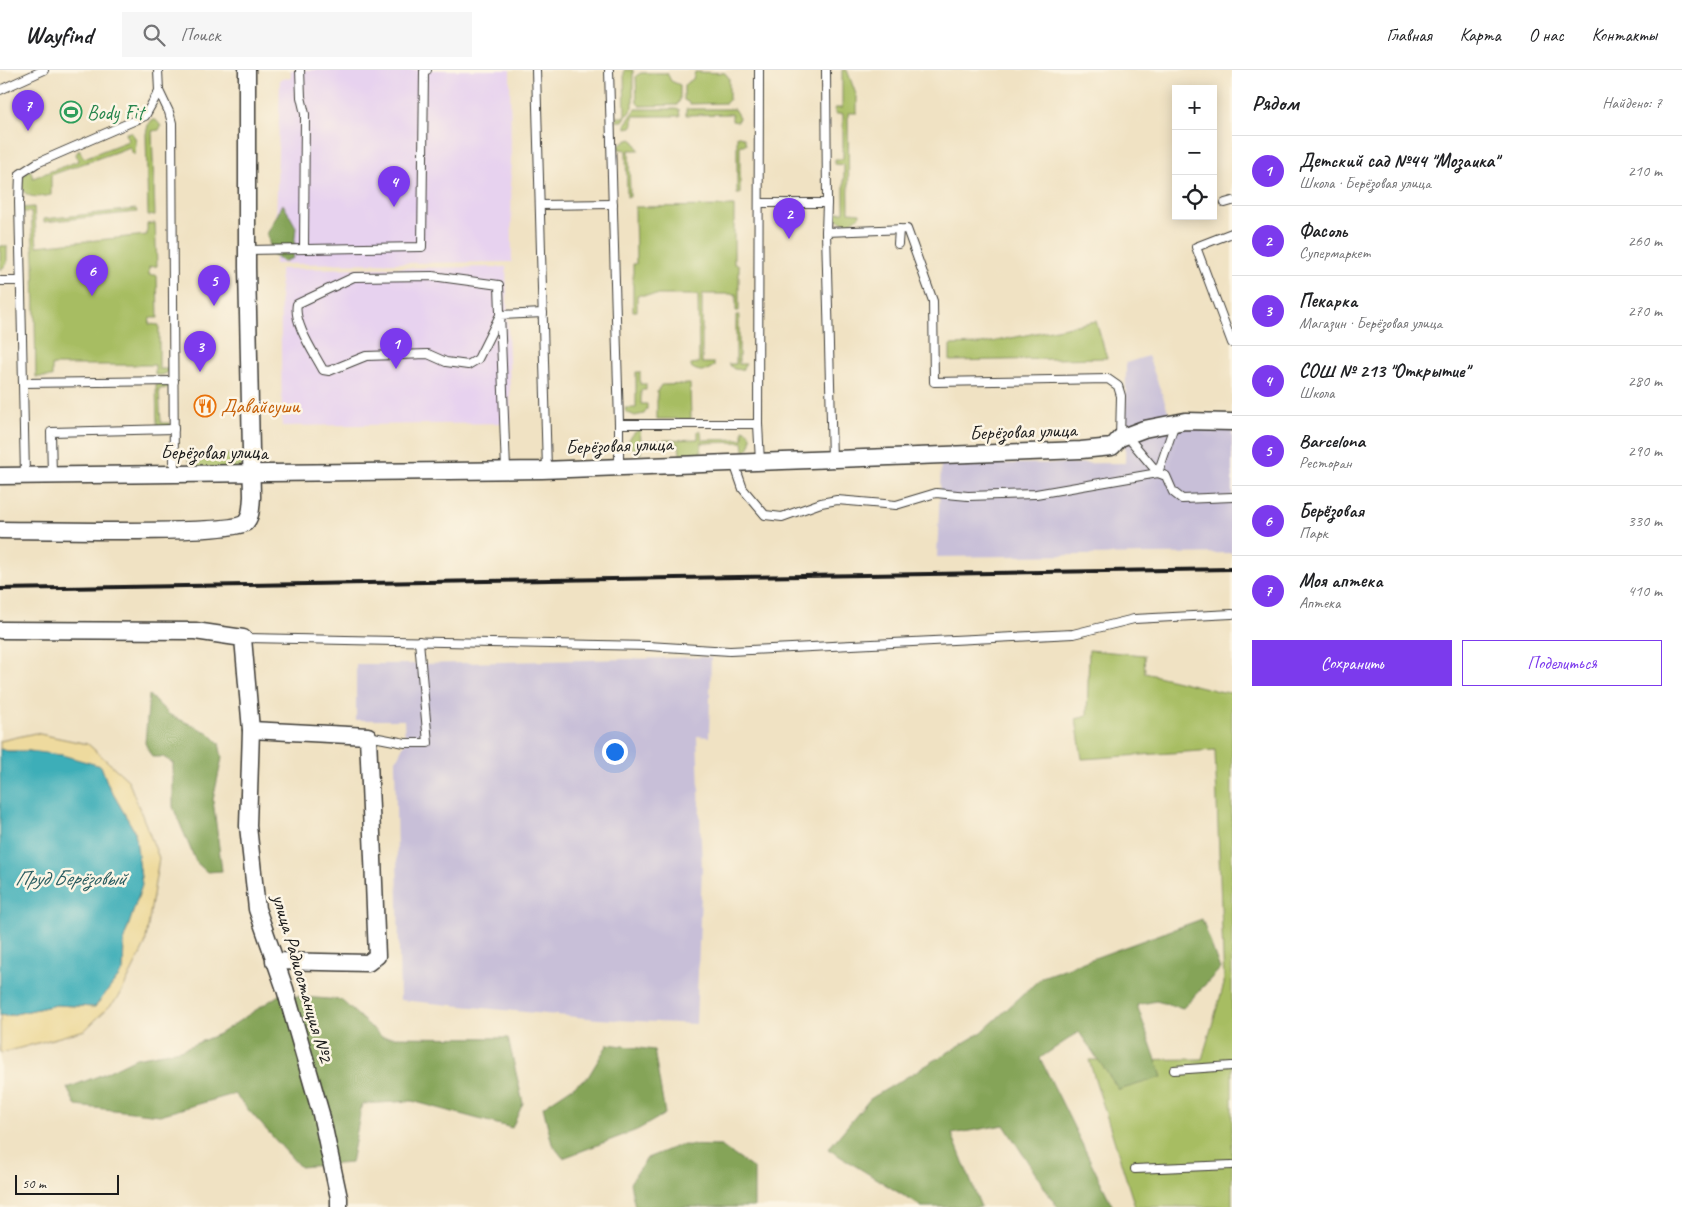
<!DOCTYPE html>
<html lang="ru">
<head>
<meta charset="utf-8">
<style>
  :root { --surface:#fff; --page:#f6f6f6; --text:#202124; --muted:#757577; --line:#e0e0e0; --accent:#7c3aed }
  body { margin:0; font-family:Caveat,sans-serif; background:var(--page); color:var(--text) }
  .controls { position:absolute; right:15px; top:15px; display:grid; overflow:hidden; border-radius:0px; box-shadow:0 2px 12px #0003 }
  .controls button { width:45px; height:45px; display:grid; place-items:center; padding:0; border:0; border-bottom:1px solid var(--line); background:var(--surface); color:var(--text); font:25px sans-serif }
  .scale { position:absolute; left:15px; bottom:12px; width:104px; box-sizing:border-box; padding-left:5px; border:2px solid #1c1c1c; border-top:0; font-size:14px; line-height:18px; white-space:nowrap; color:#1c1c1c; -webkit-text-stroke:4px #fcf5e5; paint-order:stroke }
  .you { position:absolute; left:614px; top:681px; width:18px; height:18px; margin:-12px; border:4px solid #fff; border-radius:50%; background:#1a73e8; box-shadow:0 0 0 8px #1a73e833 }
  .badge { display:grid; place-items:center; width:32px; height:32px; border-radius:50%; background:var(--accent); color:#fff; font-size:16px; font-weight:700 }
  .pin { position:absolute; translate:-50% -41px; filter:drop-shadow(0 1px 2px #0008) }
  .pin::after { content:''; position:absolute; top:26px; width:18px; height:15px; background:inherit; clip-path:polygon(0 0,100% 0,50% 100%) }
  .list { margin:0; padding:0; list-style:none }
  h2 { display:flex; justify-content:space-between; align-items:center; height:65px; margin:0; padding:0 20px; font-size:21px }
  h2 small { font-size:16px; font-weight:400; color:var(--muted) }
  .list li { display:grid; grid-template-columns:32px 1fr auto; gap:15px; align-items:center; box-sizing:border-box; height:70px; padding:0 20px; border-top:1px solid var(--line) }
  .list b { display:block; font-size:19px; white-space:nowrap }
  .list p { margin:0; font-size:16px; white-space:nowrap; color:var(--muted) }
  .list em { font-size:16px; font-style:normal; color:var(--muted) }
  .actions { display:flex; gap:10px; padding:15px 20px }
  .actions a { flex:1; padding:11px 0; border:1px solid var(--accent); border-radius:0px; text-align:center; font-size:18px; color:var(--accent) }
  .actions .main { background:var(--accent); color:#fff }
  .icon { flex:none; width:28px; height:28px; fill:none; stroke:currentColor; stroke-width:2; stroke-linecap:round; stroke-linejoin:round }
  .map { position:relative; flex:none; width:1232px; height:1137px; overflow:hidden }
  header { display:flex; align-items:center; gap:30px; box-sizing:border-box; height:70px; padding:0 25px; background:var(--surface); border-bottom:1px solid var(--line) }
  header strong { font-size:24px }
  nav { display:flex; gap:28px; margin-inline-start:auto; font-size:18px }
  .search { width:350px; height:45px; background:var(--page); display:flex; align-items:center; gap:12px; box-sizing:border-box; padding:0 18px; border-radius:0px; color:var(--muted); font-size:19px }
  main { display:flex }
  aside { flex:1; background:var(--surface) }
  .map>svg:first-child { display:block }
</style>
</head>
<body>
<header>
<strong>Wayfind</strong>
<div class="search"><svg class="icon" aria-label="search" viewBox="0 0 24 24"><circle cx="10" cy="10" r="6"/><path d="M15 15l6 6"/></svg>Поиск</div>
<nav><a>Главная</a><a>Карта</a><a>О нас</a><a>Контакты</a></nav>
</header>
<main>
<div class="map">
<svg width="1232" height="1137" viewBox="0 0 1232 1137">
  <rect width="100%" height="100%" fill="#fcf5e5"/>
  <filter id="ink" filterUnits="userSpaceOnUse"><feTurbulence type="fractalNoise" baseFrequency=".02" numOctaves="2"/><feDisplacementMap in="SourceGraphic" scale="10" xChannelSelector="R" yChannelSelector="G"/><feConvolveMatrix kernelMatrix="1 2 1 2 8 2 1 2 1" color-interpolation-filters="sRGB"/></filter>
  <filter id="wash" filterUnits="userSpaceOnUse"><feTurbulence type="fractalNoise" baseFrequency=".0096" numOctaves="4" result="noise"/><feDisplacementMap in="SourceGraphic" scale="20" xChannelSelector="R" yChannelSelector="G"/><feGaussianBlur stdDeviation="1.12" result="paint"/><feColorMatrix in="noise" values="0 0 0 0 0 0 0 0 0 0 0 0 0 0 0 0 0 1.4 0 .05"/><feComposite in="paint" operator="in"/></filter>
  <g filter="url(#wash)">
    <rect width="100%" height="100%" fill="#f0e2c3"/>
    <g fill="#e7d2ef">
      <polygon points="291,0 510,0 512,192 275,194 280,9 291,8"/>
      <polygon points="506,197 511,353 282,356 280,199"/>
    </g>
    <g fill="#c8bfd8">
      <polygon points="1148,286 1174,357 1232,358 1232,483 937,487 941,394 1125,393 1126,293"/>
      <polygon points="711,587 709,667 697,666 702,797 696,954 598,949 400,930 395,692 405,673 404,650 356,650 356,594 421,594"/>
    </g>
    <g fill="#a7bd62" stroke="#626c3f">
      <polygon points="624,0 633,0 633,37 623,51 616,51 617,47 625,47"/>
      <path d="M 842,0 L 847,0 L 857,27 L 857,43 L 848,43 L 849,142 L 860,143 L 860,145 C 852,154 844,156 835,147 L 835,143 L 844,142 L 844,95 L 835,94 L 835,89 L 843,89 L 843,44 L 835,44 L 835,38 L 842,38 Z"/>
      <polygon points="695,2 725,3 729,8 729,30 726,33 689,34 688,32 684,30 684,15 693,9"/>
      <polygon points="641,3 667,3 671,11 680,15 680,30 677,35 640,36 637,33 636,6"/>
      <polygon points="636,39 679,39 680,46 633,46 633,54 631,57 626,58 626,53"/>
      <polygon points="686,39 734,39 739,47 738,52 732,51 732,44 686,45"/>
      <polygon points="152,50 156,50 161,56 159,60 152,61 155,145 148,146 146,64 148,55"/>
      <path d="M 131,62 L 136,69 L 135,84 L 133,84 L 130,77 L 51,105 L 51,125 C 42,127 25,130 22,117 C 22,114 23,108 24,105 L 30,99 L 33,108 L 78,91 L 76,84 L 79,80 L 84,88 L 128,71 L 126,63 Z"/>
      <path d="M 737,66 C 744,66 745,68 746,75 L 740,75 L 740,124 L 737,124 Z"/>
      <polygon points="631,69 635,72 639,80 629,80 630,127 627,127 626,80 619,79 619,75 623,72"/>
      <path d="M 734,136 L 734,194 L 739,195 L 739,241 L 736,241 L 736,224 L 702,224 L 702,293 L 714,293 L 714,296 C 706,302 699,303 691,297 L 691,294 L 699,293 L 698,225 L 637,225 L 637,241 L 633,241 L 633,194 L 636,194 L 635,137 Z"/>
      <polygon points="34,137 37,176 147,165 147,154 155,153 157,196 149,197 149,205 157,205 158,248 150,248 149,254 159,255 159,299 168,299 167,303 162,305 155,305 155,295 52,295 52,307 36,307 34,191 31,142 22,142 21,138"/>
      <polygon points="136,139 137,142 44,152 44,149"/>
      <polygon points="0,176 7,176 7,194 0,200"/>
      <polygon points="736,245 739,245 739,294 746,294 742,300 734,299 728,294 736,294"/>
      <polygon points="1096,251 1107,288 950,291 950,275 981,274"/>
      <polygon points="636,302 640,302 640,314 646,314 646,320 641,320 641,334 647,334 647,339 644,344 635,346 626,342 625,338 636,338"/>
      <polygon points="159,313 167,314 169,315 169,318 159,319 161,353 170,353 170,358 159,358 157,354 156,315"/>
      <polygon points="690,314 691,349 657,349 657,322 661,315"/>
      <path d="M 743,359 C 754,362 753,374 746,381 L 744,381 L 743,372 L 701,373 L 701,383 L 680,384 L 679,374 L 641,375 L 641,384 L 638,384 L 627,372 L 635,362 L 640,360 L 641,371 L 698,369 L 698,361 L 700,360 L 701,361 L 702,370 L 743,369 Z"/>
      <polygon points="249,384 241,400 193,397 188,390 193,385"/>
      <polygon points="1089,580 1144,585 1145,603 1223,622 1232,623 1232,1137 1135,1137 1089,990 1202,989 1224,914 1215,680 1082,689 1076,649 1087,646"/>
    </g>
    <g fill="#85a458" stroke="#50603a">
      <polygon points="283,134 296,157 293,188 283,192 272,184 267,164"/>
      <polygon points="149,625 170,645 209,663 219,673 222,688 213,730 222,801 207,802 196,792 173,737 173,693 163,687 152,687 145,673"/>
      <polygon points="1202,849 1220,899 1183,938 1156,931 1137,935 1162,1007 1119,1020 1079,962 1040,988 1113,1137 1057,1137 1004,1055 952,1064 981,1137 922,1137 828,1079 870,1029 982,962 1042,907"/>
      <polygon points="279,925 341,930 382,967 508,968 523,1033 512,1058 412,1031 362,1034 351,1093 300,1097 234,1024 160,1045 76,1036 67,1018 101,1005 136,988 180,980 219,964"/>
      <polygon points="608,974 654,980 665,1044 637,1060 563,1088 552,1074 543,1037 588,1007"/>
      <polygon points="680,1075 721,1076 754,1099 754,1137 635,1137 630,1113 647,1088"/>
    </g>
    <polygon fill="#eeda9e" stroke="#857b5d" points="35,663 88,674 128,710 159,788 145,875 119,927 85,960 2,983 0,982 0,945 6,946 56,935 95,937 123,901 124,869 142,815 135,762 108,715 101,696 29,681 8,681 0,679 0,671"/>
    <polygon fill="#3eaeb8" stroke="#2d656a" points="0,679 8,681 29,681 62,685 101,696 108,715 135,762 142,815 124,869 123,901 95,937 56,935 6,946 0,945"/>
  </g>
  <g filter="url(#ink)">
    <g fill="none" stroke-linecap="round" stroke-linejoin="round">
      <g stroke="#3c3a35" stroke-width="10">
        <g id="service">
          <polyline points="158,0 159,21 169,42 172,53 174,403"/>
          <polyline points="300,0 301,27 305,44 304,179"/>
          <polyline points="536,0 547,400"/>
          <polyline points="609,0 619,354 758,354 759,0"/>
          <polyline points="0,20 44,0"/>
          <polyline points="759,133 827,133 826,0"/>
          <polyline points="827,133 826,162 832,389"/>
          <polyline points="1225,133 1232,131"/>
          <polyline points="540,135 613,134"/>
          <polyline points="826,162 907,159 933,231 934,312 1108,309 1118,316 1121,326 1120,368"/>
          <polyline points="1232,163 1196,177 1232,273"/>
          <polyline points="898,174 899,159"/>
          <polyline points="247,180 422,177 424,1 427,0"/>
          <polyline points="0,211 20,211"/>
          <polyline points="23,313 174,311"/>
          <polyline points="619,354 619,396"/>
          <polyline points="758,354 760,392"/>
          <polyline points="1126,365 1158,403 1166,406 1173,422 1182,429 1232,427"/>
          <polyline points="734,393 743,419 765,445 782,447 821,433 837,430 896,435 936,423 968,426 1036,424 1158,403 1175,353"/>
          <path d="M 506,400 C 504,339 501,277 499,215 L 432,206 L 354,207 L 297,234 C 293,253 314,283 323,300 L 329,301 L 366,286 L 428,284 L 446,292 L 468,295 L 478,289 L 500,245 L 543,243"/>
          <polyline points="25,405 19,132 20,104 37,93 145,46 159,21"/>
          <polyline points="52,405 51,362 174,359"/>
          <polyline points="243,568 648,576 730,581 1073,564 1134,549 1232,544"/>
          <polyline points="368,666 405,673 428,673 419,571"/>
          <polyline points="1174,1000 1232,996"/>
          <polyline points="1135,1099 1232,1095"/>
        </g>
      </g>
      <g stroke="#3c3a35" stroke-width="19">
        <g id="minor">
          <polyline points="0,406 542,400 1081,380 1112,377 1120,368 1144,359 1185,351 1232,352"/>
          <path d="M 0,460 C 33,460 229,465 245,453 C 252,447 251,435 252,427 L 247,197 L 247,0"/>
          <polyline points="0,560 195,561 243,568 251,660 248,756 257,839 285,919 321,1044 339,1128 339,1137"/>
          <polyline points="251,660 368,666 377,886 368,893 274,891"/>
        </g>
      </g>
      <use href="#service" stroke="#fff" stroke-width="8"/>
      <use href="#minor" stroke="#fff" stroke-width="16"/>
      <polyline stroke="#1c1c1c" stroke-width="4" points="0,519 1232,499"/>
    </g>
  </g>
  <defs>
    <g id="stadium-ring" transform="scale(1.125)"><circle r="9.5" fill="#fcf5e5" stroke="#2e9e5b" stroke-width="1.5"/><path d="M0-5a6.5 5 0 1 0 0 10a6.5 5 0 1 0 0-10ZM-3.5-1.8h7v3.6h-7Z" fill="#2e9e5b"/></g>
    <g id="restaurant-ring" transform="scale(1.125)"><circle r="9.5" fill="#fcf5e5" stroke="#e8710a" stroke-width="1.5"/><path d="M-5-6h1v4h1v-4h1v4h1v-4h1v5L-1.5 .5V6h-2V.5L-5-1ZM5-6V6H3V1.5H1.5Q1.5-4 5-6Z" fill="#e8710a"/></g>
  </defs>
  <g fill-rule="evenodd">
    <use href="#stadium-ring" x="71" y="42"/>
    <use href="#restaurant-ring" x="205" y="336"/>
  </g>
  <g text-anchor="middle" stroke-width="5" stroke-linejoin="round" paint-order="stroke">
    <g font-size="20" fill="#27864d" stroke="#fcf5e5" text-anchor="start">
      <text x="87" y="49">Body Fit</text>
    </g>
    <g font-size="20" fill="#c56008" stroke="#fcf5e5" text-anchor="start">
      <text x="221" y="343">Давайсуши</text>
    </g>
    <g font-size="20" fill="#1c1c1c" stroke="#fcf5e5">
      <text transform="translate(1023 361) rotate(-2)" y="7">Берёзовая улица</text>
      <text transform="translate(619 375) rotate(-2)" y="7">Берёзовая улица</text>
      <text x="214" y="389">Берёзовая улица</text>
      <text transform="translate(303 908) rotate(74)" y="7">улица Радиостанция №2</text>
    </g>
    <g font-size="21" font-style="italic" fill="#2b5e62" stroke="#fcf5e5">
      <text x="70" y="815">Пруд Берёзовый</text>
    </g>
  </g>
</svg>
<div class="controls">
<button>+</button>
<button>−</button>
<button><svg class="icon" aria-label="locate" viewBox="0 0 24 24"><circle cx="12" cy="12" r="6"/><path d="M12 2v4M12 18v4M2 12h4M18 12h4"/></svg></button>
</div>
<div class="scale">50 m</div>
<div class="you"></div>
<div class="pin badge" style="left:396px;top:299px">1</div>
<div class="pin badge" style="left:789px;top:169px">2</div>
<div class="pin badge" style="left:200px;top:302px">3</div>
<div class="pin badge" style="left:394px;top:137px">4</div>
<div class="pin badge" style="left:214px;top:236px">5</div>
<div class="pin badge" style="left:92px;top:226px">6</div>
<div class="pin badge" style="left:28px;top:61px">7</div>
</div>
<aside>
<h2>Рядом<small>Найдено: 7</small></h2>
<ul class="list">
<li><span class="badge">1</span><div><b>Детский сад №44 &quot;Мозаика&quot;</b><p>Школа · Берёзовая улица</p></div><em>210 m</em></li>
<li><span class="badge">2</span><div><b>Фасоль</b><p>Супермаркет</p></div><em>260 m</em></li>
<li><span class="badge">3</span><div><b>Пекарка</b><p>Магазин · Берёзовая улица</p></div><em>270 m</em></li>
<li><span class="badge">4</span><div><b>СОШ № 213 &quot;Открытие&quot;</b><p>Школа</p></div><em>280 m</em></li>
<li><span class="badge">5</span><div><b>Barcelona</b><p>Ресторан</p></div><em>290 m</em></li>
<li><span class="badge">6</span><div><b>Берёзовая</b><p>Парк</p></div><em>330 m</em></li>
<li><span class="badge">7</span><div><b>Моя аптека</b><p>Аптека</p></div><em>410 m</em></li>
</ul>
<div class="actions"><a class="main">Сохранить</a><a>Поделиться</a></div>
</aside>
</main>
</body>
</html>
